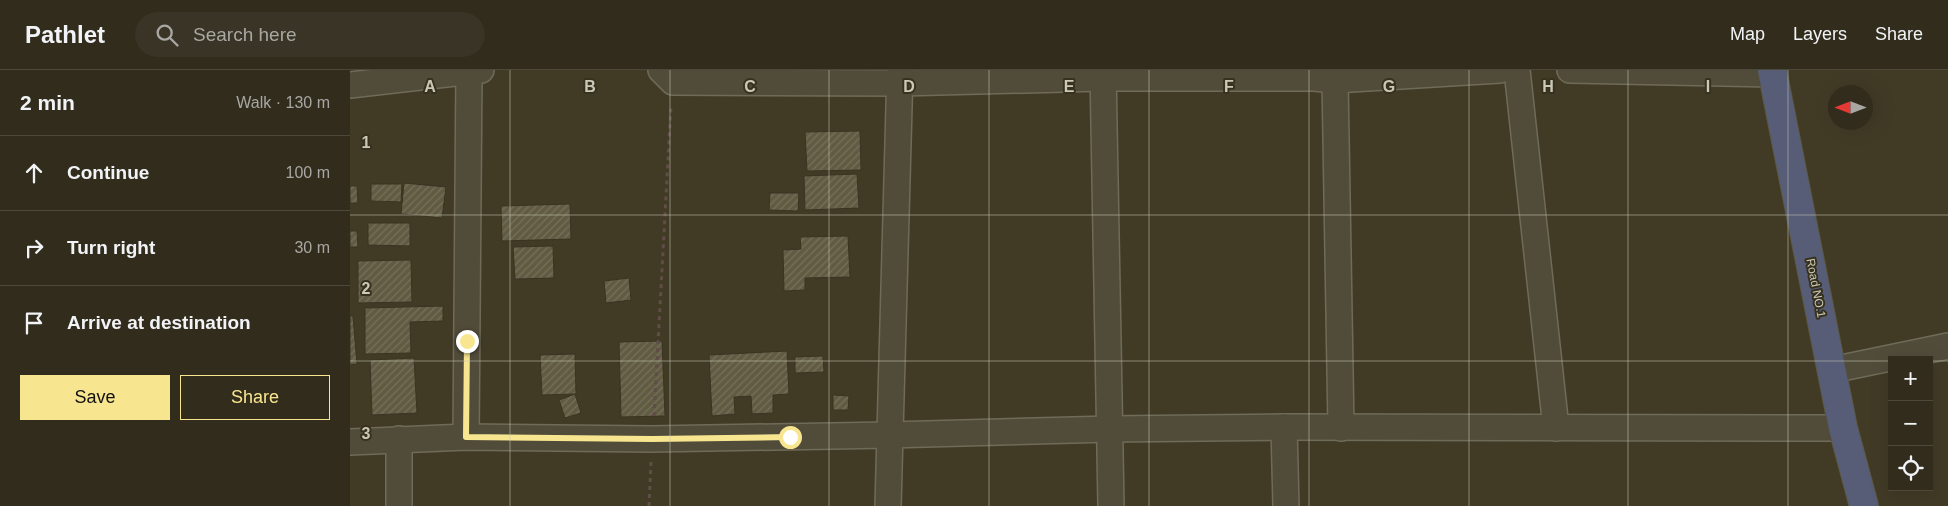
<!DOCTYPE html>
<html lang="en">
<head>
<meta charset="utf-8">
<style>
  :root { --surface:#312c1c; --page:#393425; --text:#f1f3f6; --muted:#a8a7a3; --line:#4c483b; --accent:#f8e58f }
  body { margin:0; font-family:Arial,sans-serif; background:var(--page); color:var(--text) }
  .controls { position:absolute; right:15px; bottom:15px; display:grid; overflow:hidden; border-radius:0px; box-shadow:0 5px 20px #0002 }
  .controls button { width:45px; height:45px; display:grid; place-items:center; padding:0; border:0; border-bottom:1px solid var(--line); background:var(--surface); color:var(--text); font:25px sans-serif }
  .compass { position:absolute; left:1478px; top:15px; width:45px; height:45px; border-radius:50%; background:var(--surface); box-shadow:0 5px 20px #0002; rotate:270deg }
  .stop { position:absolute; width:15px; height:15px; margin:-11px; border:4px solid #f8e58f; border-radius:50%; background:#fff }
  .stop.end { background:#f8e58f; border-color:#fff; box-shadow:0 1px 5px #0008 }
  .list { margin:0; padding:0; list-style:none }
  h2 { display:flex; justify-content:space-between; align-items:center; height:65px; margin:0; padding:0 20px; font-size:21px }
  h2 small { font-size:16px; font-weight:400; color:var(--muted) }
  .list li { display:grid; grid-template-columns:32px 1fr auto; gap:15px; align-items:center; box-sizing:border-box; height:75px; padding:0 20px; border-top:1px solid var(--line) }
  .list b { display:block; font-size:19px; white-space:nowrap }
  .list em { font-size:16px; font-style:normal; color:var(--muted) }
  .actions { display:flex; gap:10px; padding:15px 20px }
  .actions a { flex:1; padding:11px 0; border:1px solid var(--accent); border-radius:0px; text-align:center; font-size:18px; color:var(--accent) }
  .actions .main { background:var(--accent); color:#111 }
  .icon { flex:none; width:28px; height:28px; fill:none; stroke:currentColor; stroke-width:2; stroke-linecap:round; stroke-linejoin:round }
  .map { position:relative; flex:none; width:1598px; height:436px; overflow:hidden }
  header { display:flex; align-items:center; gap:30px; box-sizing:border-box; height:70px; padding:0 25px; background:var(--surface); border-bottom:1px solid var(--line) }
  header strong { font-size:24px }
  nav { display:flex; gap:28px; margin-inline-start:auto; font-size:18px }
  .search { width:350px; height:45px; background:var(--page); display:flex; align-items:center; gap:12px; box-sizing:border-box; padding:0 18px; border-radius:28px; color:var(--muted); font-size:19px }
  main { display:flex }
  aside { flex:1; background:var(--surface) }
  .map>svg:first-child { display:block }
</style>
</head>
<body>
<header>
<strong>Pathlet</strong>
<div class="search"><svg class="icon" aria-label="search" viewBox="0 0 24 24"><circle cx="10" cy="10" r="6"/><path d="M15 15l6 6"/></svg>Search here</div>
<nav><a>Map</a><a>Layers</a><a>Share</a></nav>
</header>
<main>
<aside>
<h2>2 min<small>Walk · 130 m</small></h2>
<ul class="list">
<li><svg class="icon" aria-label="ahead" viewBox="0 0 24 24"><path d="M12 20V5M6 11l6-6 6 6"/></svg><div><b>Continue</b></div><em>100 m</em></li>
<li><svg class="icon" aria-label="right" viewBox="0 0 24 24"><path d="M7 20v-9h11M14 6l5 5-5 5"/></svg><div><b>Turn right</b></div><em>30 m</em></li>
<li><svg class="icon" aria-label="arrive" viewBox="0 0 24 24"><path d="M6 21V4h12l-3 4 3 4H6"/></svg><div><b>Arrive at destination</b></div></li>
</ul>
<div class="actions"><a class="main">Save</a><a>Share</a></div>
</aside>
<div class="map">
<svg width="1598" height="436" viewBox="0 0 1598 436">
  <defs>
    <pattern id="building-hatch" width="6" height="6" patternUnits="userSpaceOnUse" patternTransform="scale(1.25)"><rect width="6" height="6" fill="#605b42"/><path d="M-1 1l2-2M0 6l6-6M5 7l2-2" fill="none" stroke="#75715b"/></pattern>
  </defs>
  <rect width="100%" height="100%" fill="#413b26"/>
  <g fill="url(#building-hatch)" stroke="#383421">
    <polygon points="510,61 511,100 457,101 455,62"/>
    <polygon points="507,104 509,138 455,140 454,106"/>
    <polygon points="54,113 96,117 92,148 51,144"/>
    <polygon points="21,114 52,114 51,132 21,131"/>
    <polygon points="0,116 7,116 8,133 0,133"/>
    <polygon points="420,123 449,123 448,141 419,140"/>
    <polygon points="220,134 221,169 152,171 151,136"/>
    <polygon points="18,153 60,153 60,176 18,175"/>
    <polygon points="0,161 7,161 8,177 0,177"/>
    <polygon points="498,166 500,207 455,208 455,220 434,221 433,180 451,179 450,167"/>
    <polygon points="203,176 204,208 165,209 163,177"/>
    <polygon points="61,190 62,232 8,233 8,191"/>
    <polygon points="279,208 281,230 256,233 254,211"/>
    <polygon points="93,236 93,251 60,252 61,283 15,284 15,238"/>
    <polygon points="0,246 3,246 7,294 0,295"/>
    <polygon points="312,271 315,346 271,347 269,272"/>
    <polygon points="437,281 439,324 423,325 423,343 402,344 401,326 384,327 385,344 362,346 359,285"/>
    <polygon points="225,284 226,324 192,325 190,285"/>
    <polygon points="473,286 474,302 445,303 445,287"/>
    <polygon points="64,288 67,343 22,345 20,290"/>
    <polygon points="225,324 231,343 215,348 209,330"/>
    <polygon points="483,325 499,326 498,340 483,340"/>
  </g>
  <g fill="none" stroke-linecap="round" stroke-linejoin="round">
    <g stroke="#6e6b58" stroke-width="28">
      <g id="street">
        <polyline points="311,0 323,12 550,13 753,8 964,8 985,10 1150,0"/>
        <polyline points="753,0 761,436"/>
        <polyline points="1167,0 1206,358"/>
        <polyline points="1220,0 1422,4"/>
        <polyline points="985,10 991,358"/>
        <polyline points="0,15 131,0"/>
        <polyline points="1482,300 1598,276"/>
        <polyline points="934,357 936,436"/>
        <polyline points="116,367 119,0"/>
        <polyline points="0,372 116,367 302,369 539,365 761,359 934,357 1493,358"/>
        <polyline points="49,436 49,369"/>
        <polyline points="538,436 550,0"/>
      </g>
    </g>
    <g stroke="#5b5845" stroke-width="30">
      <polyline id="highway" points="1422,0 1493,358 1514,436"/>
    </g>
    <g stroke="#5f4d46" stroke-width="3" stroke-dasharray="4 4" stroke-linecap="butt">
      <polyline points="304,346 321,35"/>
      <polyline points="299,436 301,392"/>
    </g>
    <use href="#street" stroke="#514c3a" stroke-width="25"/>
    <use href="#highway" stroke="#575d77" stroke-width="28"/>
  </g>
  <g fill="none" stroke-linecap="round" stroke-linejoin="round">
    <polyline stroke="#f8e58f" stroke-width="6" points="117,271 116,367 302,369 440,367"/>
  </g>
  <path fill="none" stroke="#cbc8b7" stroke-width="1" stroke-opacity="0.55" d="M 160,0 L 160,436M 320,0 L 320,436M 479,0 L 479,436M 639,0 L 639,436M 799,0 L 799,436M 959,0 L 959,436M 1119,0 L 1119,436M 1278,0 L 1278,436M 1438,0 L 1438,436M 0,145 L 1598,145M 0,291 L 1542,291M 1579,291 L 1598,291"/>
  <g text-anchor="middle" stroke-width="4" stroke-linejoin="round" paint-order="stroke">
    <g font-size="12" fill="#cbc8b7" stroke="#36321f">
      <text transform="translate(1466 218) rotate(79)" y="4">Road NO.1</text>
    </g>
  </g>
  <g font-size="16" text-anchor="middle" font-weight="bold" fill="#cbc8b7" stroke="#36321f" stroke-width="4" stroke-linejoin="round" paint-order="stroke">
    <text x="80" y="22">A</text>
    <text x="240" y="22">B</text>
    <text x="400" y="22">C</text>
    <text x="559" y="22">D</text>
    <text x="719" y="22">E</text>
    <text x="879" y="22">F</text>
    <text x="1039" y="22">G</text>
    <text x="1198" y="22">H</text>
    <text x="1358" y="22">I</text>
    <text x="16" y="78">1</text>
    <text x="16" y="224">2</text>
    <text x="16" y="369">3</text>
  </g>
</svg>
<div class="controls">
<button>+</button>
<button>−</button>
<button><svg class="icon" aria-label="locate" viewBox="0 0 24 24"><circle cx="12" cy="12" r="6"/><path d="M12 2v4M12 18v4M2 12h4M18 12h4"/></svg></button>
</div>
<svg class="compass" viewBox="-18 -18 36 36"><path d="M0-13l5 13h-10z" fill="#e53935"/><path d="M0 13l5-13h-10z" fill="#a8a7a3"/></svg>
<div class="stop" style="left:440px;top:367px"></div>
<div class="stop end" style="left:117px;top:271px"></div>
</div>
</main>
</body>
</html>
